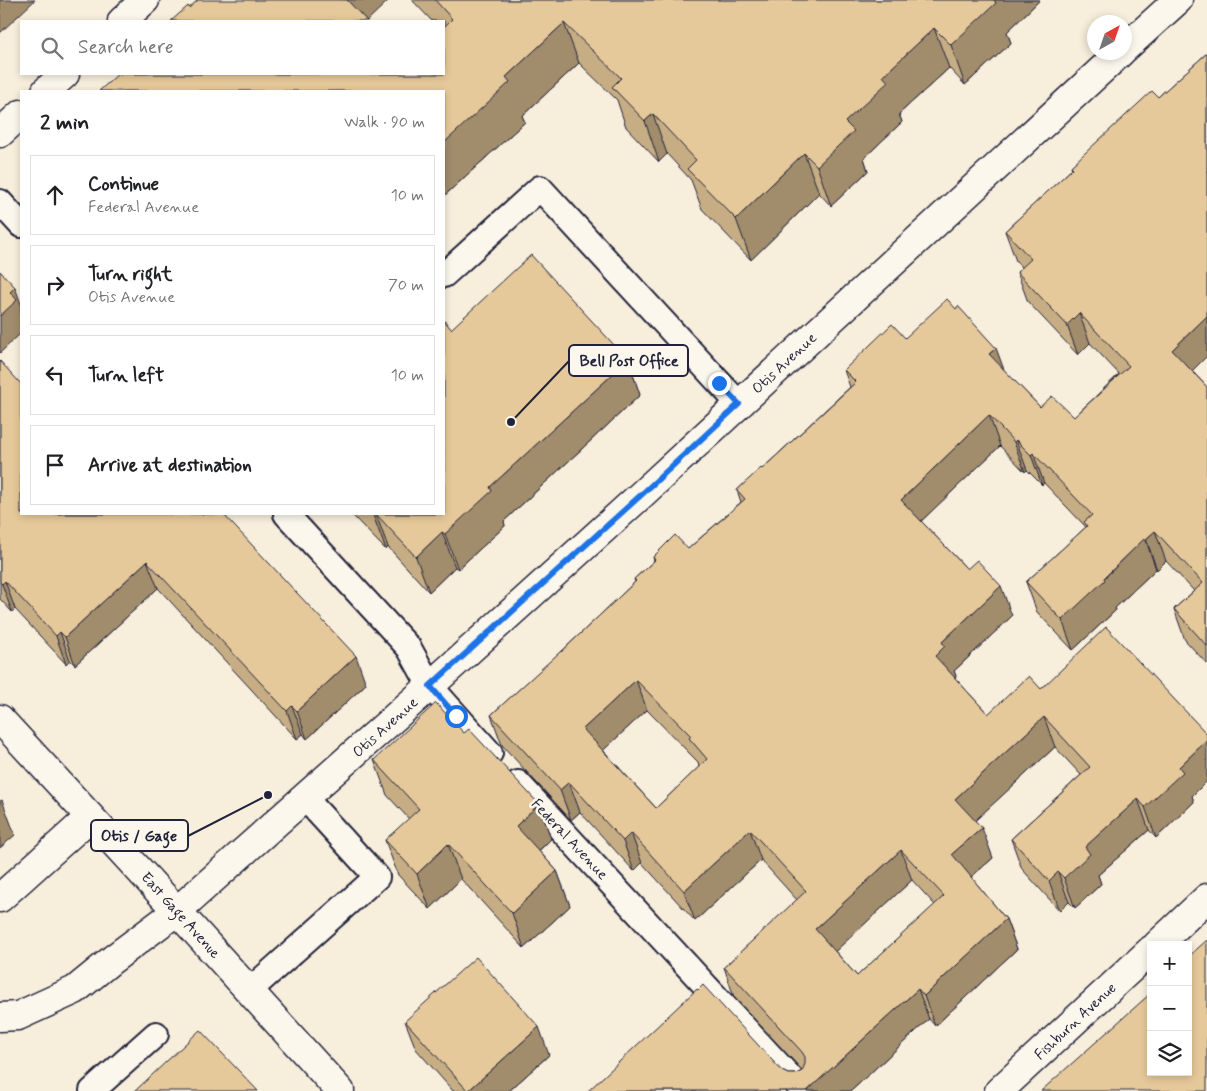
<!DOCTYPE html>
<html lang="en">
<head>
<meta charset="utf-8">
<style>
  :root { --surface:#fff; --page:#f6f6f6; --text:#202124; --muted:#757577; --line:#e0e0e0 }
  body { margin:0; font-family:Mynerve,sans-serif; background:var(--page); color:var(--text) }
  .controls { position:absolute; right:15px; bottom:15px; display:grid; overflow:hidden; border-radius:0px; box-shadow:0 2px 8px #0003 }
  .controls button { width:45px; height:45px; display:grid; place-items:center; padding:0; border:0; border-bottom:1px solid var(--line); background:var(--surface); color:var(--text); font:25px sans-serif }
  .compass { position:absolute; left:1087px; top:15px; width:45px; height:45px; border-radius:50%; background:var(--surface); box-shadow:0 2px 8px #0003; rotate:40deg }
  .stop { position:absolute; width:15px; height:15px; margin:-11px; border:4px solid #1a73e8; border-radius:50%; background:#fff }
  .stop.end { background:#1a73e8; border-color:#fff; box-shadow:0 1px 5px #0008 }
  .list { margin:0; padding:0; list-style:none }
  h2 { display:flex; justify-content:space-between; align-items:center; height:65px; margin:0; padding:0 20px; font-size:21px }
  h2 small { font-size:16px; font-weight:400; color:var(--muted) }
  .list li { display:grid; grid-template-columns:32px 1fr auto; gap:15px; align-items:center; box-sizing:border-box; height:80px; margin:0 10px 10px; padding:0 10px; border:1px solid var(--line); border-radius:0px }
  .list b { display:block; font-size:19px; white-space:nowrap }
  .list p { margin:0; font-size:16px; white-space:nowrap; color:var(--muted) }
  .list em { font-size:16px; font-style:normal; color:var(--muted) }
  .icon { flex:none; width:28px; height:28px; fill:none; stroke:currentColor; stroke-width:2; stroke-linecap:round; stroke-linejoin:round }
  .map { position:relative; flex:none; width:1207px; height:1091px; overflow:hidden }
  .search { position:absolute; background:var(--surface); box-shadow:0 2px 8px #0003; left:20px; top:20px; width:425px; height:55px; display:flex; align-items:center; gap:12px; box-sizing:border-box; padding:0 18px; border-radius:0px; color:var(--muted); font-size:19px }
  .panel { position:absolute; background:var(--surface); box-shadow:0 2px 8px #0003; left:20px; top:90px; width:425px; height:425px; border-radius:0px }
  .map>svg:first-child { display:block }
</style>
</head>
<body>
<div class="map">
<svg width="1207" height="1091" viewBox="0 0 1207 1091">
  <rect width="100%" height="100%" fill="#f7eedc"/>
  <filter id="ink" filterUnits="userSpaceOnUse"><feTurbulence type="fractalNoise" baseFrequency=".02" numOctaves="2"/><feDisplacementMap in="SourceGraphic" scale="10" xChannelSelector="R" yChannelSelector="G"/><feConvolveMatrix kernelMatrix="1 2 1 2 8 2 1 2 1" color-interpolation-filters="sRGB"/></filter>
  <g filter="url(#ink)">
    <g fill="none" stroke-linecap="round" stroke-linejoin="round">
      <g stroke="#22223b" stroke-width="28">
        <g id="service">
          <polyline points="0,202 21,225"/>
          <polyline points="444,275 540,188 739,404"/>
          <polyline points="286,514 409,648 430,686 490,753"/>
          <polyline points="518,783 803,1091"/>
          <polyline points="249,991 377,877 305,798"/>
          <polyline points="92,1091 156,1034"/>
        </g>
      </g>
      <g stroke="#22223b" stroke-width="31">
        <g id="minor">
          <polyline points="1157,945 1207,898"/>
          <polyline points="999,1091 1151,950"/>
        </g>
      </g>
      <g stroke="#22223b" stroke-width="31">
        <g id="tertiary">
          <polyline points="122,21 145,0"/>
          <polyline points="1124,49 1178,0"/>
          <polyline points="46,91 65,74"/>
          <polyline points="0,133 21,114"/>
          <polyline points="0,1017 18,1016 75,990 113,959 177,911 430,686 641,495 1121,52"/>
        </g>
      </g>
      <g stroke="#22223b" stroke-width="31">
        <g id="secondary">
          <polyline points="0,719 177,911 340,1091"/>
          <polyline points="0,898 90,817"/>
        </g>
      </g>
      <use href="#service" stroke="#fbf7ec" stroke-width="24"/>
      <use href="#minor" stroke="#fbf7ec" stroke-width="28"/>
      <use href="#tertiary" stroke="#fbf7ec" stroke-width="28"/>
      <use href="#secondary" stroke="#fbf7ec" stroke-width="28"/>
    </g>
    <g fill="#c6ad84" stroke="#22223b" fill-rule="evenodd">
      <polygon points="412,0 1040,0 1007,32 1011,43 965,85 949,68 899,114 902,122 864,158 868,171 831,206 819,193 751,260 702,209 691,180 667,154 659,162 626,127 617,100 579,63 522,116 525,122 444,196 444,21 432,21"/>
      <path d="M 1207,53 L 1207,356 L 1192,371 L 1207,387 L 1207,664 L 1185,640 L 1174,609 L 1194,591 L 1166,561 L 1157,570 L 1156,569 L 1115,608 L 1116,610 L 1073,650 L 1037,612 L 1026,582 L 1086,527 L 1044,483 L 1042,485 L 1027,470 L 1025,472 L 1000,446 L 921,521 L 1012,616 L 954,671 L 956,676 L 955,678 L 988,714 L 1041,689 L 1192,796 L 1194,802 L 1156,838 L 1149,830 L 1098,875 L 1101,884 L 1075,908 L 1069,902 L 1060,911 L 1022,869 L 1011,839 L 1081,775 L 1055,747 L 975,820 L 993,858 L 971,877 L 1006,919 L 1017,949 L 935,1026 L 929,1019 L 851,1091 L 588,1091 L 782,1071 L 788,1074 L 796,1074 L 802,1071 L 802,1070 L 734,997 L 724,967 L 797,900 L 761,860 L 695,921 L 642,863 L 634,871 L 580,812 L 571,820 L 502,745 L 491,715 L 561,652 L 635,582 L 634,579 L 654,561 L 653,557 L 688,549 L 741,502 L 737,490 L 762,469 L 850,387 L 844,370 L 905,338 L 1004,370 L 1040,407 L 1074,417 L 1119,374 L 1090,343 L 1078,355 L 1028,302 L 1017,272 L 1022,268 L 1016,261 L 1005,231 L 1072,169 L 1071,166 L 1158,97 ZM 647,710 L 698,762 L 699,767 L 656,808 L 603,750 ZM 912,880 L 935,905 L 857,976 L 835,951 Z"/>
      <polygon points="451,329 628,360 640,395 504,521 505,526 458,569 455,567 429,592 388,547 386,550 354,517 352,514 444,514"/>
      <polygon points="0,361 21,514 223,514 366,684 307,739 303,734 297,739 158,588 75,665 70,660 66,664 15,609 12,612 0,599"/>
      <polygon points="464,733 539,804 551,839 539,851 557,871 570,906 524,948 461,879 430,909 398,875 385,840 409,819 387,795 374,760"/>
      <polygon points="405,1021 549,1055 509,1091 453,1091 416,1049"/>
    </g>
    <g fill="#a18d6c" stroke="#22223b">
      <polygon points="0,0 35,0 0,33"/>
      <polygon points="343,0 389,0 367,21"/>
      <polygon points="991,0 1040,0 1007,32 1011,43 965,85 951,45"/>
      <polygon points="564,23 579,63 522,116 525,122 444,196 444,143 506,77"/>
      <polygon points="934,28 949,68 899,114 902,122 864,158 868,171 831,206 817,166 845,122 883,76"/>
      <polygon points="653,114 667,154 659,162 645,121"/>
      <polygon points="804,153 819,193 751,260 736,219"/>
      <polygon points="15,287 21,304 21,333 0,353 0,316 10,292"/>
      <polygon points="1079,313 1090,343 1078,355 1067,325"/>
      <polygon points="1207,316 1207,356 1183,380 1172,350"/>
      <polygon points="996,348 1007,378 989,354"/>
      <polygon points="628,360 640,395 504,521 505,526 458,569 445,534 490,487"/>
      <polygon points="989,415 1000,446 912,530 901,500"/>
      <polygon points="1016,440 1027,470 1025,472 1014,442"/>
      <polygon points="1033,453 1044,483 1042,485 1031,455"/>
      <polygon points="374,514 376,514 388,547 386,550 373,515"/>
      <polygon points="1155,531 1166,561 1157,570 1146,539"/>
      <polygon points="442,532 455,567 429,592 416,557"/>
      <polygon points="1145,538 1156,569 1115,608 1116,610 1073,650 1062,620"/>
      <polygon points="147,561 158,588 75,665 65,637"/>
      <polygon points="5,581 15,609 12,612 2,584"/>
      <polygon points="1001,586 1012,616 954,671 956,676 946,686 935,656 942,642"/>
      <polygon points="60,632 70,660 66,664 56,636"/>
      <polygon points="356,656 366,684 307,739 297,711"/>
      <polygon points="636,680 647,710 594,759 583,729"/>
      <polygon points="292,706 303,734 297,739 287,711"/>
      <polygon points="1044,717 1055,747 966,829 955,799"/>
      <polygon points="1207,740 1207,781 1192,796 1194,802 1156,838 1145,807 1179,767"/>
      <polygon points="569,782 580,812 571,820 560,790"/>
      <polygon points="1138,799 1149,830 1098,875 1101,884 1075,908 1064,878 1085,847"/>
      <polygon points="2,800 15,835 0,848 0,801"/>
      <polygon points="539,804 551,839 528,861 516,826"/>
      <polygon points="982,828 993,858 963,884 952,854"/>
      <polygon points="750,830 761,860 695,921 684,891"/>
      <polygon points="631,833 642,863 634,871 623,841"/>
      <polygon points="448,844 461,879 430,909 417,874"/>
      <polygon points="901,850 912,880 826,960 815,929"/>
      <polygon points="557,871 570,906 524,948 512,913"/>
      <polygon points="1058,872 1069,902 1060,911 1049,881"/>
      <polygon points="1006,919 1017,949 935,1026 924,996"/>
      <polygon points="918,989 929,1019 851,1091 807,1091"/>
      <polygon points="539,1027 549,1055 509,1091 468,1091"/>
    </g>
    <g fill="#e6c99a" stroke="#22223b" fill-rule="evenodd">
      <polygon points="198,0 347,0 367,21 171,21 188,6 189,8"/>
      <polygon points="435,0 994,0 996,3 951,45 934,28 883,76 888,82 845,122 854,131 817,166 804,153 736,219 687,169 696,160 653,114 645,121 612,87 621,78 564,23 506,77 510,82 444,143 444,91 99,91 118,74 444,74 444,27 452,19"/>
      <path d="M 1207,53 L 1207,316 L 1172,350 L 1207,387 L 1207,646 L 1174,609 L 1203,583 L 1155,531 L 1146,539 L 1145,538 L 1104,578 L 1105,580 L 1062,620 L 1026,582 L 1087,526 L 1084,522 L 1092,515 L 1033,453 L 1031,455 L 1016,440 L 1014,442 L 989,415 L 901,500 L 967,569 L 977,560 L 1001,586 L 942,642 L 945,646 L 935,656 L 988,714 L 1029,676 L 1041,689 L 1106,627 L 1207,734 L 1207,740 L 1179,767 L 1183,772 L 1145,807 L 1138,799 L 1085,847 L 1090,854 L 1064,878 L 1058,872 L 1049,881 L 1011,839 L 1090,767 L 1044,717 L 955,799 L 982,828 L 952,854 L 1006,919 L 924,996 L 918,989 L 807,1091 L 588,1091 L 697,989 L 698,990 L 703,985 L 782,1071 L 788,1074 L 796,1074 L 802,1071 L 805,1064 L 805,1057 L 802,1052 L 724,967 L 806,891 L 750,830 L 684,891 L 631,833 L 623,841 L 569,782 L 560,790 L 491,715 L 561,651 L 561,652 L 636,581 L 634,579 L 655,560 L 653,557 L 675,535 L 688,549 L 745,499 L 737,490 L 761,468 L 762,469 L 856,382 L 844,370 L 892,324 L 905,338 L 947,299 L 956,309 L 958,306 L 996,348 L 989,354 L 1040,407 L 1052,396 L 1074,417 L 1129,366 L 1079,313 L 1067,325 L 1017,272 L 1031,259 L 1005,231 L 1073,168 L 1071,166 L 1152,91 L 1158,97 ZM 636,680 L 691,736 L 689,738 L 707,759 L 656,808 L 583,729 ZM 901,850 L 944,896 L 857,976 L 815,929 Z"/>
      <polygon points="531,255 628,360 490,487 492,491 445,534 442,532 416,557 376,514 444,514 444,320 451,329"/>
      <polygon points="0,271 15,287 10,292 17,300 0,316"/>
      <polygon points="0,361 21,384 21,514 223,514 356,656 297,711 292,706 287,711 147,561 65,637 60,632 56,636 5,581 2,584 0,582"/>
      <polygon points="436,703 464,733 469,729 539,804 516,826 557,871 512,913 448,844 417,874 385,840 419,809 374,760"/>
      <polygon points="1207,940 1207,1091 1041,1091 1151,993 1151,1072 1188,1072 1188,957"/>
      <polygon points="476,957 539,1027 468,1091 405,1021"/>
      <polygon points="200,1030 258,1091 135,1091"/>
    </g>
  </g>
  <g fill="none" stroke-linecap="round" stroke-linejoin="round" filter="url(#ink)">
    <polyline stroke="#1a73e8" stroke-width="6" points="456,716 430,686 641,495 739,404 719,383"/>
  </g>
  <g text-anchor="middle" stroke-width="5" stroke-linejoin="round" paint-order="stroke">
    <g font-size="15" fill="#22223b" stroke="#fbf7ec">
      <text transform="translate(784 363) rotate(-43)" y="5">Otis Avenue</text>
      <text transform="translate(385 727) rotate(-42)" y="5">Otis Avenue</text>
      <text transform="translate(570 839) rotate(47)" y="5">Federal Avenue</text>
      <text transform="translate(181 915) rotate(48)" y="5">East Gage Avenue</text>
      <text transform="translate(1075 1021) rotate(-43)" y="5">Fishburn Avenue</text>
    </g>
  </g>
  <path fill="none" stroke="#22223b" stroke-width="2" d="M511 422L569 361M268 795L188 836"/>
  <g fill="#22223b" stroke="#fbf7ec" stroke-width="2">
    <circle cx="511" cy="422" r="5"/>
    <circle cx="268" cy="795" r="5"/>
  </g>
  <g fill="#fbf7ec" stroke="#22223b" stroke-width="2">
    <rect x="569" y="345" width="119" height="31" rx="5"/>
    <rect x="91" y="820" width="97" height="31" rx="5"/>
  </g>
  <g font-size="16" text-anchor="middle" font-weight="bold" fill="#22223b">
    <text x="629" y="366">Bell Post Office</text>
    <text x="139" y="841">Otis / Gage</text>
  </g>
</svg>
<div class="controls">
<button>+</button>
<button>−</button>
<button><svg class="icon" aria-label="layers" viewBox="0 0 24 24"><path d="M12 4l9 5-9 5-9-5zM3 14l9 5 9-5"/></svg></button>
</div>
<svg class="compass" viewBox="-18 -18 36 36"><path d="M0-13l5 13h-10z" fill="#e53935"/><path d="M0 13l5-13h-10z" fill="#757577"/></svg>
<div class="stop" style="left:456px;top:716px"></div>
<div class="stop end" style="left:719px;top:383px"></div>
<div class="search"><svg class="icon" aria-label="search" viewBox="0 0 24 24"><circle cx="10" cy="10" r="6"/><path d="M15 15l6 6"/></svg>Search here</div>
<section class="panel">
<h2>2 min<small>Walk · 90 m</small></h2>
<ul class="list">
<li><svg class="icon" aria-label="ahead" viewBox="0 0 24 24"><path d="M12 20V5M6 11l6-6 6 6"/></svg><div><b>Continue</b><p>Federal Avenue</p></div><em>10 m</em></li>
<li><svg class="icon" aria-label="right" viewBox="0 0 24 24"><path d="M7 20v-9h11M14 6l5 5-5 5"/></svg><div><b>Turn right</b><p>Otis Avenue</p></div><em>70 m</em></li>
<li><svg class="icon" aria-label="left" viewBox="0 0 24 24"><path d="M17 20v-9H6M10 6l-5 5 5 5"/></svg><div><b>Turn left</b></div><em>10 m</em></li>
<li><svg class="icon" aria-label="arrive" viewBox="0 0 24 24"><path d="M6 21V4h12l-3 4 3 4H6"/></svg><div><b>Arrive at destination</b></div></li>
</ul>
</section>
</div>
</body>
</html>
